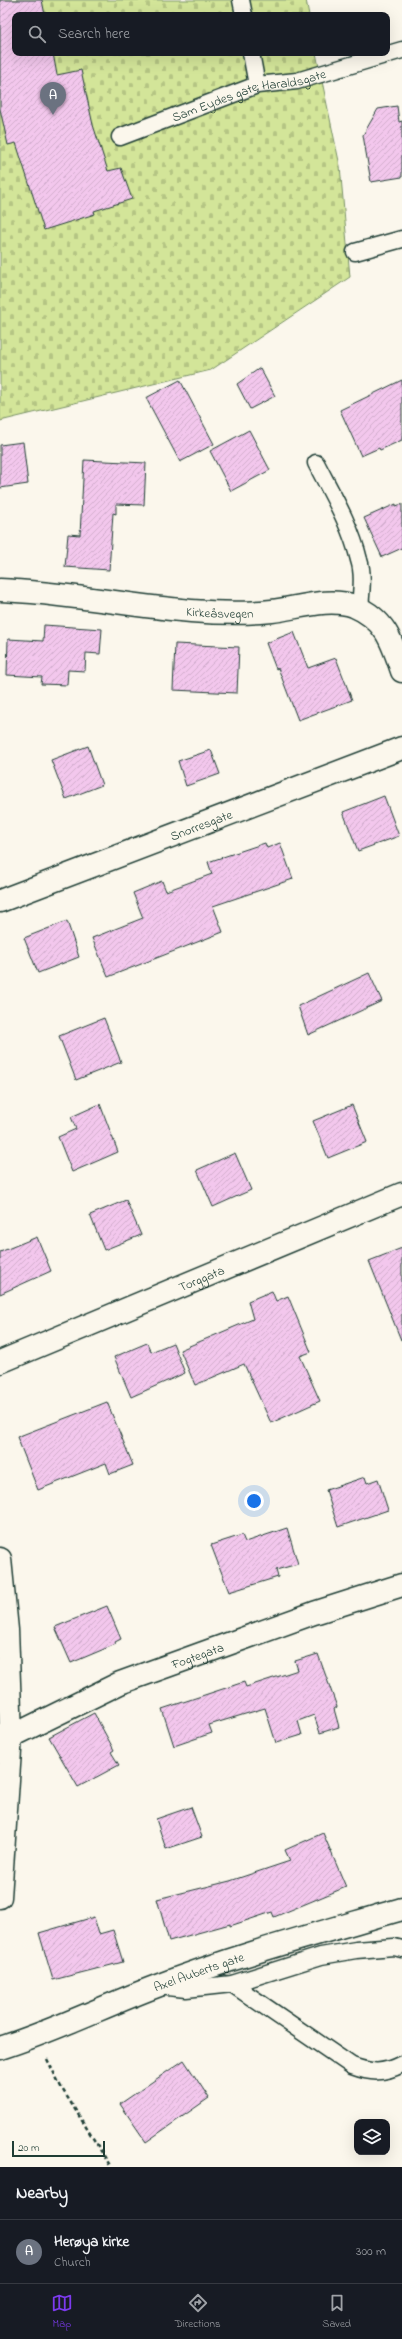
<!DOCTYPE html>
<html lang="en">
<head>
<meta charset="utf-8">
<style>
  :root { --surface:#171b24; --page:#242831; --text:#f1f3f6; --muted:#9ea1a6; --line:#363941; --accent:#7c3aed }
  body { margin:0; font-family:"Indie Flower",sans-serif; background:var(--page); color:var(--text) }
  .controls { position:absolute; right:12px; bottom:12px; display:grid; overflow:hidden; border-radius:8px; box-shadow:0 4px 16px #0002 }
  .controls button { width:36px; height:36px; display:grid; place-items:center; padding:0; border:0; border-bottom:1px solid var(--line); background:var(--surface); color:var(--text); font:20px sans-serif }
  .scale { position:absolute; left:12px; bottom:10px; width:93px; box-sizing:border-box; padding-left:4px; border:2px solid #1f3d34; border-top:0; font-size:11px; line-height:14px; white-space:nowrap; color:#1f3d34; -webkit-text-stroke:3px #fbf7ec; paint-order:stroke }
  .you { position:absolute; left:254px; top:1501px; width:14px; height:14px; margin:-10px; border:3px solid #fff; border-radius:50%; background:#1a73e8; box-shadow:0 0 0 6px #1a73e833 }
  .badge { display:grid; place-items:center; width:26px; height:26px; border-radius:50%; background:var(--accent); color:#fff; font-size:13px; font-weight:700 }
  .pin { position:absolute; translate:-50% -33px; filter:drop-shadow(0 1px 2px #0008) }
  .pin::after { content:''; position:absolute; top:21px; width:14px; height:12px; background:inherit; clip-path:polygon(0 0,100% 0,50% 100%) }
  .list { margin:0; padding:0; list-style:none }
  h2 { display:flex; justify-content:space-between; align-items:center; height:52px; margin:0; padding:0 16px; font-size:17px }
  h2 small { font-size:13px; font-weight:400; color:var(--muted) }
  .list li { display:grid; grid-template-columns:26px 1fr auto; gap:12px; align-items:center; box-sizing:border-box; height:64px; padding:0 16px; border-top:1px solid var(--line) }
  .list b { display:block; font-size:15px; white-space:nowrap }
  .list p { margin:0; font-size:13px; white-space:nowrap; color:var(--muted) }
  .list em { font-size:13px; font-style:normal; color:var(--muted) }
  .icon { flex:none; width:22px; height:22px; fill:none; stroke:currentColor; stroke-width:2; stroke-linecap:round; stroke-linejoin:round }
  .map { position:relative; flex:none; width:402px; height:2167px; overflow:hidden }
  .search { position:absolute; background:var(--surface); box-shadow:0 4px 16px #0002; left:12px; right:12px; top:12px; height:44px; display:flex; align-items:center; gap:10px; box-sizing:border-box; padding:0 14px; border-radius:8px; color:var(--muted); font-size:15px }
  .sheet { height:116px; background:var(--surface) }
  nav { display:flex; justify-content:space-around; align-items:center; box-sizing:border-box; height:56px; border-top:1px solid var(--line); background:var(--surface); font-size:11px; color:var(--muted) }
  nav a { display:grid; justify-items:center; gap:2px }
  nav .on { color:var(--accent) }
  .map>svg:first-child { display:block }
</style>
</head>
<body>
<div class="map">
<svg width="402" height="2167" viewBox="0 0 402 2167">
  <defs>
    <pattern id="cemetery-stones" width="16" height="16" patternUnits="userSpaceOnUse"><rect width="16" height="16" fill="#d3e599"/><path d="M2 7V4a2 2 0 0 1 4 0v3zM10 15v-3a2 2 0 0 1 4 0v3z" fill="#b5c584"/></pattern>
    <pattern id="building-hatch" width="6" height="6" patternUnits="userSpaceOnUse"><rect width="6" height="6" fill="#f3c7ed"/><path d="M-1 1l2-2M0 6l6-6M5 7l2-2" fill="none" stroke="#d0accc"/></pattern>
  </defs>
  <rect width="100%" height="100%" fill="#fbf7ec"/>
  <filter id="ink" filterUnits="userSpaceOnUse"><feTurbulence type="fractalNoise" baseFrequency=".025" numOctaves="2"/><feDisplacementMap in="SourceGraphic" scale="8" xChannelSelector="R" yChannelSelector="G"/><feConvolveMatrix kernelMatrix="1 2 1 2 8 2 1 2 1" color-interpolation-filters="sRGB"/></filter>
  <g filter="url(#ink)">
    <polygon fill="url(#cemetery-stones)" stroke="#799166" points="0,0 306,0 309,15 15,15 15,53 316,53 340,166 350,277 211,370 0,421"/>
    <g fill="url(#building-hatch)" stroke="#1f3d34">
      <polygon points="0,0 42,0 45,15 15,15 15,53 53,53 57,75 81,70 93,125 108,171 121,168 132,199 94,211 95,214 44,230 16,143 8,145 0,109"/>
      <polygon points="397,106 399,122 402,121 402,177 371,182 363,135 378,109"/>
      <polygon points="260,368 275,396 250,409 237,384"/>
      <polygon points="180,380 214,444 180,462 146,398"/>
      <polygon points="402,380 402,440 380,450 379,448 361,456 340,410"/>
      <polygon points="249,430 270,470 231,491 210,451"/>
      <polygon points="23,442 28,484 0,488 0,445"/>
      <polygon points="84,460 146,463 144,505 116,504 116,514 113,513 109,570 65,567 68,534 80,535"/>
      <polygon points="396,504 396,506 402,504 402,548 382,557 364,518"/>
      <polygon points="44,625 102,629 100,654 86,653 85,671 68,670 67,685 41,684 42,677 7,675 8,639 43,641"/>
      <polygon points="294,632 308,668 336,658 352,700 298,720 278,668 276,669 266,643"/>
      <polygon points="175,644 239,647 237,693 173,690"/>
      <polygon points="88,746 102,785 66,799 51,760"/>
      <polygon points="211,750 220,774 186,786 178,761"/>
      <polygon points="384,796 399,836 358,851 343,812"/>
      <polygon points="265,843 267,848 280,843 293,879 213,906 223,932 108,977 92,938 143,918 133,893 162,881 166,891 212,874 208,862"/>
      <polygon points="67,921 79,957 38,973 24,938"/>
      <polygon points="369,973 382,1001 308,1035 298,1006"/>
      <polygon points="104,1018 121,1062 76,1080 59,1036"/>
      <polygon points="100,1104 118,1152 72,1172 58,1137 76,1129 71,1117"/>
      <polygon points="352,1105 367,1142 328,1158 313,1121"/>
      <polygon points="235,1153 251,1190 213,1207 197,1170"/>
      <polygon points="126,1200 141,1235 104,1250 90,1215"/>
      <polygon points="37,1237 51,1271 0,1294 0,1252"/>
      <polygon points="402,1248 402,1340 401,1340 369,1261"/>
      <polygon points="272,1291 276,1301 288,1296 311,1352 300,1356 320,1401 271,1423 244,1364 195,1385 180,1350 253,1319 248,1301"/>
      <polygon points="147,1343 151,1352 173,1343 185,1373 131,1397 114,1357"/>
      <polygon points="107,1402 133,1465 110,1474 106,1463 38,1490 17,1437"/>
      <polygon points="365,1477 367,1483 378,1479 388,1510 338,1527 326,1490"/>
      <polygon points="287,1528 298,1564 276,1570 278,1577 229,1592 211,1545 242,1535 245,1542"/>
      <polygon points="107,1606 121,1639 115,1642 116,1644 71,1663 55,1627"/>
      <polygon points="318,1654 337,1707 334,1709 339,1727 320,1733 314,1715 298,1721 302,1735 276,1743 265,1708 209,1725 212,1733 174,1746 162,1709 244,1682 246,1687 298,1670 295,1661"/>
      <polygon points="94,1713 114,1750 111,1752 119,1765 78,1787 49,1737"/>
      <polygon points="191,1807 202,1837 166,1849 156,1819"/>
      <polygon points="323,1833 346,1887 274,1917 272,1912 230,1926 230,1924 169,1941 157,1899 230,1881 290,1861 285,1850"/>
      <polygon points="94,1917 99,1934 113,1930 123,1962 53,1980 39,1933"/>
      <polygon points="184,2060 209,2098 146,2142 120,2104"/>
    </g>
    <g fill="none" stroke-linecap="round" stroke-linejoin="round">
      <g stroke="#1f3d34" stroke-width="19">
        <g id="service">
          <polyline points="241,0 244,15"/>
          <polyline points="251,53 257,85"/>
          <path id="s1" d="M 120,137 L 257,85 L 297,81 L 402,50"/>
          <polyline points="355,252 402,239"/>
          <path d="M 316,463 C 332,494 351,526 359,560 C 364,575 361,593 360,609"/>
          <path d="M 232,1984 L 352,2066 C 371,2073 383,2074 402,2064"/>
          <polyline points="159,1986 186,1989 232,1984 321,1956 356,1950 394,1947 402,1949"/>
        </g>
      </g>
      <g stroke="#1f3d34" stroke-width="25">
        <g id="minor">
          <path id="s2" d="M 0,590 C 89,593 184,620 272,611 C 298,608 329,597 354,606 C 385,619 392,641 402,671"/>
          <path id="s3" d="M 0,901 L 402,748"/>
          <path id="s4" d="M 0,1362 L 402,1194"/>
          <polyline points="0,1559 7,1630 11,1736 0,1897"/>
          <path id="s5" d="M 0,1742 L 120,1683 L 314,1613 L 402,1585"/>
          <path id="s6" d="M 0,2048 C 54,2031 104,2006 157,1986 C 237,1955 320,1933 402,1909"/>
        </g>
      </g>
      <polyline stroke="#1f3d34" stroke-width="2.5" stroke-dasharray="4 3" stroke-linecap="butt" points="47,2059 61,2087 111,2167"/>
      <use href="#service" stroke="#fbf7ec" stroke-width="16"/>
      <use href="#minor" stroke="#fbf7ec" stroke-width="22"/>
    </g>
  </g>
  <g text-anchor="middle" stroke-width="3.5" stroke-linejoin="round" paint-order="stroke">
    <g font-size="13" fill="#1f3d34" stroke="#fbf7ec">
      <text dy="5" stroke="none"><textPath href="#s1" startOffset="136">Sam Eydes gate; Haraldsgate</textPath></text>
      <text dy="5" stroke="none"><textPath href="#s2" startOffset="221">Kirkeåsvegen</textPath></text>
      <text dy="5" stroke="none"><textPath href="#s3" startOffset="215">Snorresgate</textPath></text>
      <text dy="5" stroke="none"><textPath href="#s4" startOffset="218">Torggata</textPath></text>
      <text dy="5" stroke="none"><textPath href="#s5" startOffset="216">Fogtegata</textPath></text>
      <text dy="5" stroke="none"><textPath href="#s6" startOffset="213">Axel Auberts gate</textPath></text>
    </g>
  </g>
</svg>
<div class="controls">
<button><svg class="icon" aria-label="layers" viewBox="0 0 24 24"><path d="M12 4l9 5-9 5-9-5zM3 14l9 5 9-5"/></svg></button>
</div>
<div class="scale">20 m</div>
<div class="you"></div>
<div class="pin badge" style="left:53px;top:115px;background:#6b7280">A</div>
<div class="search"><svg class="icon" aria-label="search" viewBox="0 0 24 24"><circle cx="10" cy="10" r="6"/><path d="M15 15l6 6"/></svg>Search here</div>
</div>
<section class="sheet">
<h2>Nearby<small></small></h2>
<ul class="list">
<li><span class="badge" style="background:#6b7280">A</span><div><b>Herøya kirke</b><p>Church</p></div><em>300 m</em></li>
</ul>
</section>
<nav>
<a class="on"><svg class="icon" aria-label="map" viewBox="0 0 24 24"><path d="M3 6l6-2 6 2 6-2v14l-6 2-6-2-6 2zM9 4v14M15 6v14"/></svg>Map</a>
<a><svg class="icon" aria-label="directions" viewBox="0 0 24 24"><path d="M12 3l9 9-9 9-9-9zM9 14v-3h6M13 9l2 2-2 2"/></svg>Directions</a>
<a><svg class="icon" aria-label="saved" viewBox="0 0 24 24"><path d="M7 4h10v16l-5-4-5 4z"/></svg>Saved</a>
</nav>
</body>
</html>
